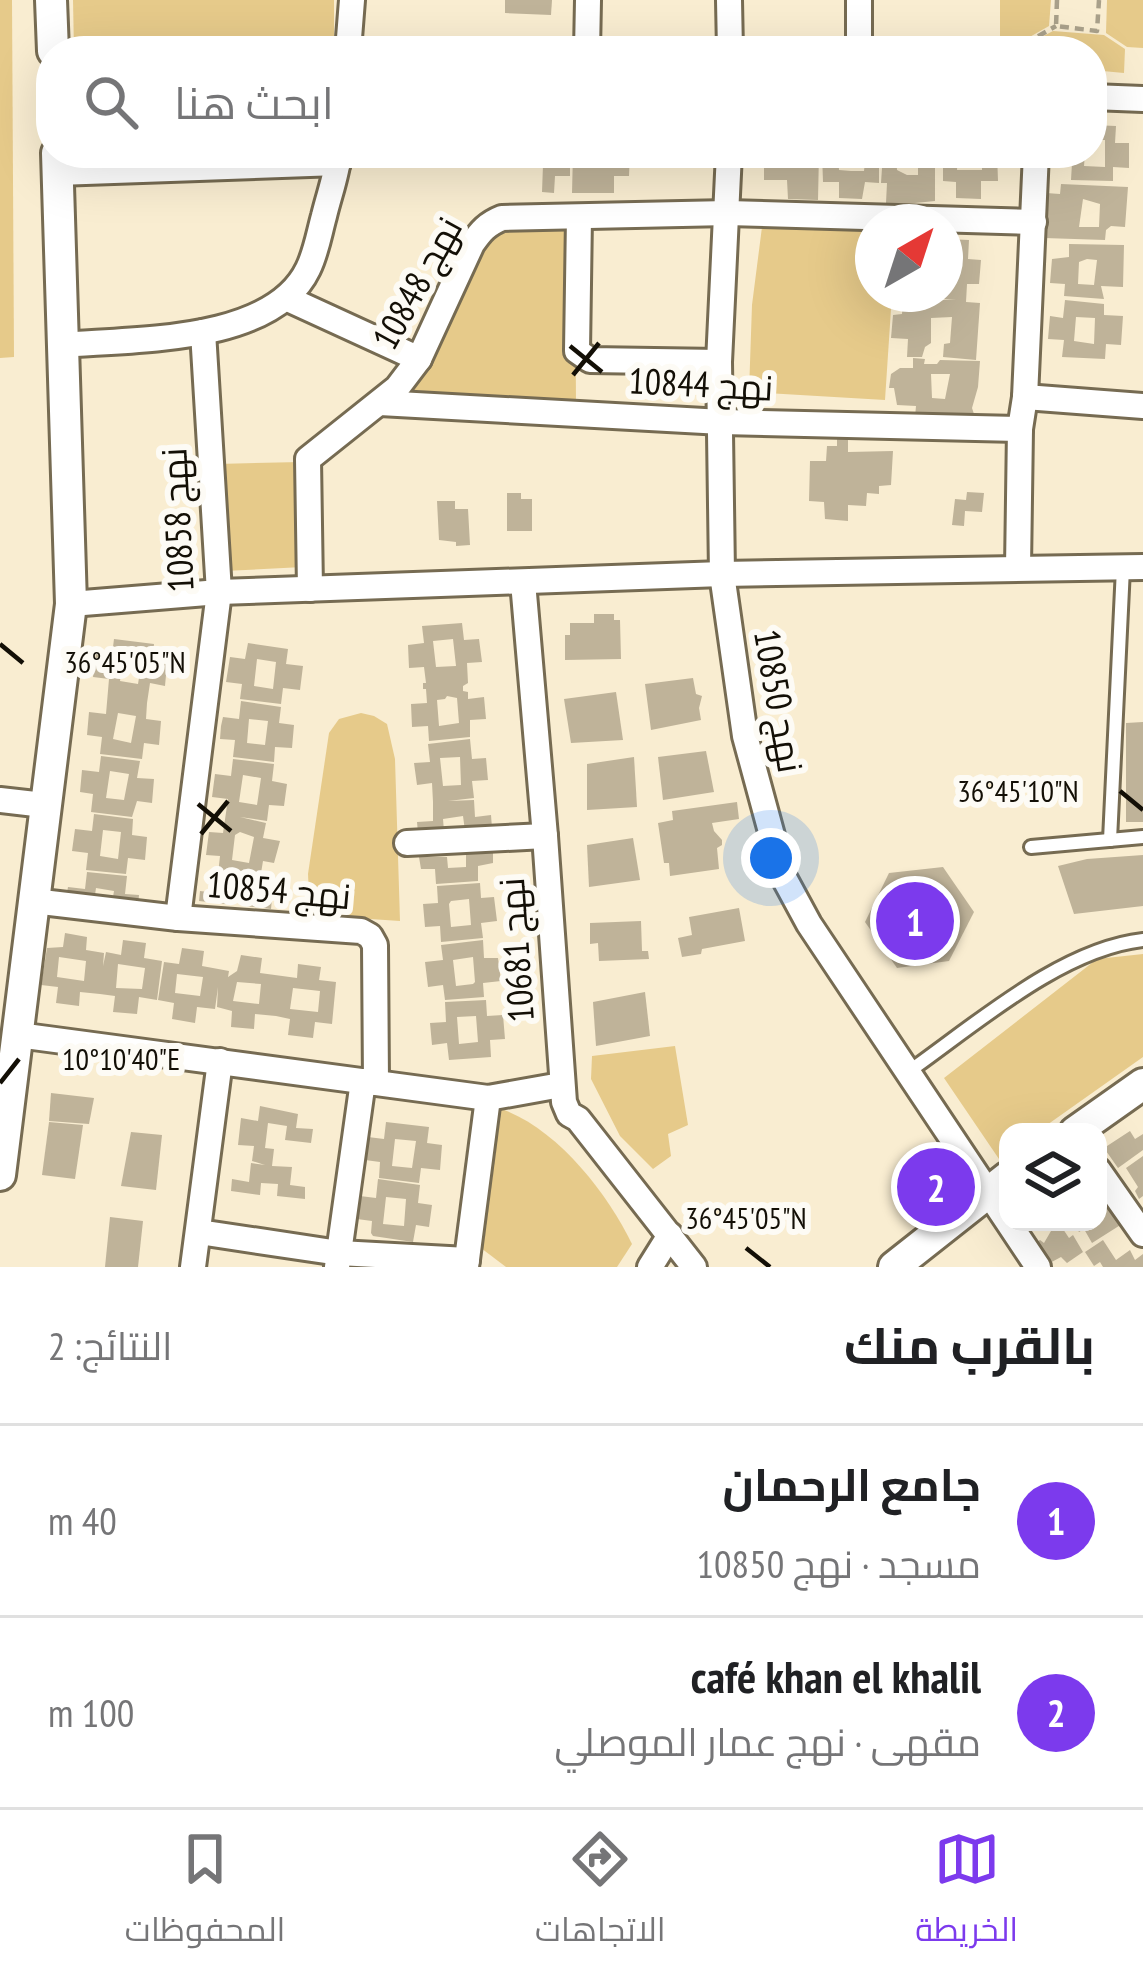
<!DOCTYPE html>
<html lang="ar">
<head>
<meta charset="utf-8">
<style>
  :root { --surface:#fff; --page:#f2f2f2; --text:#202124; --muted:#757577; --line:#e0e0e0; --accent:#7c3aed }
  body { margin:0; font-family:"PT Sans Narrow",Cairo,sans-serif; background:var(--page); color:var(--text); direction:rtl }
  .controls { position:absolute; right:36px; bottom:36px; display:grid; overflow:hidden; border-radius:24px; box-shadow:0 12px 48px #0002 }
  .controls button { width:108px; height:108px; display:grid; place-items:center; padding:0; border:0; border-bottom:3px solid var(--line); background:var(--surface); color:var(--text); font:60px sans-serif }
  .compass { position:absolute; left:855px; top:204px; width:108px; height:108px; border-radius:50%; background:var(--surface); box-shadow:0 12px 48px #0002; rotate:39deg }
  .you { position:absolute; left:771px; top:858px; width:42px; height:42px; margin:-30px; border:9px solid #fff; border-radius:50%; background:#1a73e8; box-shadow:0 0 0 18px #1a73e833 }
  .badge { display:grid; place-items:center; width:78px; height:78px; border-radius:50%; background:var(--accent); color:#fff; font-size:39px; font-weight:700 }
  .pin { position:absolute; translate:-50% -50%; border:6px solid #fff; box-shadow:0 3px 12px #0006 }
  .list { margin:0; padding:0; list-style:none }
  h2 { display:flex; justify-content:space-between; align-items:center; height:156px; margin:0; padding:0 48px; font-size:51px }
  h2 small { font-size:39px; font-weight:400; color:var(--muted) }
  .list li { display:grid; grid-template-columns:78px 1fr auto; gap:36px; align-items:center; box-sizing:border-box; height:192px; padding:0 48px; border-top:3px solid var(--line) }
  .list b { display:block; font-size:45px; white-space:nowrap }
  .list p { margin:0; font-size:39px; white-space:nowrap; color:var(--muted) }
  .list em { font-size:39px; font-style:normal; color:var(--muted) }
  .icon { flex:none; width:66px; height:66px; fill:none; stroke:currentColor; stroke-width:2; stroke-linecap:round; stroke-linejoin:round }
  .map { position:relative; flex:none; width:1143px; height:1267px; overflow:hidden; direction:ltr }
  .search { position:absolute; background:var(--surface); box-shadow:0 12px 48px #0002; left:36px; right:36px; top:36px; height:132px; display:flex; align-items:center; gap:30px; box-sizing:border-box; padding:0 42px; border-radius:48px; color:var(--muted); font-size:45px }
  .sheet { height:540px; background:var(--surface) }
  nav { display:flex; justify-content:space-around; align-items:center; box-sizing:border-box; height:168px; border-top:3px solid var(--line); background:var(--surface); font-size:33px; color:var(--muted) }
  nav a { display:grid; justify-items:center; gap:6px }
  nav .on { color:var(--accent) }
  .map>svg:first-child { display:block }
</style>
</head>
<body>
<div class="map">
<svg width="1143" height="1267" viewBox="0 0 1143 1267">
  <rect width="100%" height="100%" fill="#f9edd1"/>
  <g fill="#e6ca8a">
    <polygon points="0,0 12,0 14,357 0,358"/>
    <polygon points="73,0 334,0 334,51 74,51"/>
    <polygon points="1000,0 1051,0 1049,26 1005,51 1000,51"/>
    <polygon points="1107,0 1143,0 1143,48 1127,47 1106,33"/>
    <polygon points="1053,31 1104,35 1125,49 1124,73 1092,70 1092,51 1015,51"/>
    <polygon points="575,227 576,405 413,390 433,364 457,295 486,229"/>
    <polygon points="762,227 873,227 873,294 892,294 885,400 749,392 752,305"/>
    <polygon points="301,462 303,567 224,571 217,464"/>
    <polygon points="361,713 374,716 387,724 395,759 400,921 310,915 308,874 329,733 339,719"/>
    <polygon points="1143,954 1143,1057 1037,1132 1008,1132 1008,1153 999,1159 944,1078 1097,959"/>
    <polygon points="675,1046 688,1125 668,1134 671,1156 653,1169 620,1136 591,1079 592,1056"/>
    <path d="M 492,1106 C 552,1122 605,1189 632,1244 L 617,1267 L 506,1267 L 473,1242 Z"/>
  </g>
  <g fill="#bfb399" fill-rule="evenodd">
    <polygon points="505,0 552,0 551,15 505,13"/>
    <polygon points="1092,125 1116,126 1115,143 1129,143 1129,168 1113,167 1113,181 1071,180 1072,163 1057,162 1058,153 1085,153 1084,166 1105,167 1105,140 1092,140"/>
    <polygon points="556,153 570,153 570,176 555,176 554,193 542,192 543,165 555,165"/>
    <polygon points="573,153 589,153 588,166 616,165 616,153 630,153 629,176 614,176 614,193 572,193"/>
    <polygon points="764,153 819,153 818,200 788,199 787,180 764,180"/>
    <polygon points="822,153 838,153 839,170 851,171 864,171 866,153 879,153 879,183 865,182 862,199 839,198 839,182 823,182"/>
    <polygon points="883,153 896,153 897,170 907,175 918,175 918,166 935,166 935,201 905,204 886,203 887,183 881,183"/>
    <polygon points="938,153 958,153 957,170 982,170 982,153 997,153 998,181 981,181 981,199 956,198 956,182 943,181 943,165 938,161"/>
    <path d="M 1061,184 L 1128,187 L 1125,227 L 1111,226 L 1106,230 L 1105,240 L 1044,238 L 1046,193 L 1060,194 ZM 1083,199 L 1100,204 L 1099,227 L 1079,227 Z"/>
    <polygon points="945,239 969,240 968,259 981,260 979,284 967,284 966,302 980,303 976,360 943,357 944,344 950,343 952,317 931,318 931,343 925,347 922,357 907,357 908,339 891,338 893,315 902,314 903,300 956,300 926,298 926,294 945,294 945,283 954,283 955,256 945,258"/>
    <path d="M 1069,244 L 1124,245 L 1123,287 L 1101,286 L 1104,299 L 1064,296 L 1065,284 L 1050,283 L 1052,259 L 1069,257 ZM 1087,259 L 1097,260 L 1094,285 L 1078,284 L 1079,262 Z"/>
    <path d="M 1065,300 L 1104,304 L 1104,315 L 1123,316 L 1121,345 L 1106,344 L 1105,359 L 1062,357 L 1064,340 L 1048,339 L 1050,316 L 1063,318 ZM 1076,317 L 1095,318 L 1094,344 L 1074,341 Z"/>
    <path d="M 913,358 L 925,359 L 924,364 L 937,364 L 940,360 L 980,361 L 978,387 L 972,408 L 974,414 L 973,420 L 915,417 L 916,406 L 897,405 L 894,388 L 889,388 L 891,374 L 900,368 L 913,368 ZM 931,374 L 950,374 L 945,399 L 932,398 Z"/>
    <polygon points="837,439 848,439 848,452 893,451 891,485 879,486 879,494 867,493 866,506 848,505 848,521 825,519 824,502 809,501 810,461 826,461 827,446 837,446"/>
    <polygon points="967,492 984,493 982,512 965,511 964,526 952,525 955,499 966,500"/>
    <polygon points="507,493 521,493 521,499 532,499 532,531 507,531"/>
    <polygon points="437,501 455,501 455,509 468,509 470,545 456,546 456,542 439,540"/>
    <polygon points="594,614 614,614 614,620 620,620 621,659 565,660 565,635 570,635 570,623 594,623"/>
    <path d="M 462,623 L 464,640 L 479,639 L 482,662 L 467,663 L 468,683 L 463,686 L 463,691 L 468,692 L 468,699 L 484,697 L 486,719 L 470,720 L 470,737 L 429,741 L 428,726 L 412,727 L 411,704 L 427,703 L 426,689 L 423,689 L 423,683 L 426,683 L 424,667 L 409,668 L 408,645 L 424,643 L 422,626 ZM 453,639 L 456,666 L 436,667 L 433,641 ZM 447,696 L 457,698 L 459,723 L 439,726 L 437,700 L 445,699 Z"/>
    <path d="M 114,639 L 154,644 L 152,662 L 167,664 L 165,686 L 150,683 L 147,703 L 146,719 L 161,721 L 159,745 L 144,743 L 142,759 L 100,754 L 102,737 L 87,735 L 89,712 L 106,714 L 109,679 L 93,677 L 96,653 L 112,655 ZM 124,656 L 142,659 L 138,684 L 120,681 ZM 118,713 L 136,716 L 131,743 L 113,739 Z"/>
    <path d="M 248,643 L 288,649 L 286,664 L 303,666 L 300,690 L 283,688 L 281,704 L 240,699 L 242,684 L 226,682 L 230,657 L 245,659 ZM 257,659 L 276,662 L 273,689 L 254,686 Z"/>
    <polygon points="693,678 696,694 702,696 699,708 701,720 651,730 645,684"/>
    <polygon points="616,692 623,740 571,743 564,699"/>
    <path d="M 241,701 L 281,707 L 279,723 L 294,725 L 292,748 L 275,747 L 274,762 L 233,757 L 235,740 L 220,739 L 221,726 L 223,717 L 239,719 ZM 249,719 L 268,721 L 265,745 L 247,743 Z"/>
    <polygon points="1143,722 1143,822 1126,822 1126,723"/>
    <path d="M 470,739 L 472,759 L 486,758 L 488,780 L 472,781 L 474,798 L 448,801 L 474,800 L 475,817 L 491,815 L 492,828 L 465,831 L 463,816 L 443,819 L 444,831 L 418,833 L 417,822 L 433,821 L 433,802 L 432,783 L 417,785 L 414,763 L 430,762 L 428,744 ZM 460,757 L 461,785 L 443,786 L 440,758 Z"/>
    <polygon points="706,751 714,792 663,800 658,757"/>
    <path d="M 101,756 L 140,761 L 137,778 L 154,779 L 152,803 L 137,801 L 132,817 L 91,812 L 93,794 L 80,792 L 82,770 L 99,772 ZM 110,771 L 129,774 L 124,800 L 106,798 Z"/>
    <polygon points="634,757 637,807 587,810 587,764"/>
    <path d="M 233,759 L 274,764 L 272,781 L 287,784 L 284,806 L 269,805 L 267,821 L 240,817 L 266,823 L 263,838 L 280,841 L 274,863 L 263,861 L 260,879 L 218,874 L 220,856 L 206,855 L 209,832 L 223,833 L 228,799 L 212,797 L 215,774 L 231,776 ZM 243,775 L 261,778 L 257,805 L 239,802 ZM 240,832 L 254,837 L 249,863 L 232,860 L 235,835 Z"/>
    <polygon points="737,802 739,819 712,823 714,831 722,840 722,845 717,848 719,869 670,876 669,863 664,863 658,823 673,820 672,811"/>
    <path d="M 94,814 L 133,819 L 132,835 L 147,837 L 145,860 L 128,858 L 126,874 L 86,870 L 88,853 L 72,851 L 75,829 L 92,831 ZM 103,830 L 121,832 L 118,859 L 100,856 Z"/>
    <polygon points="633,838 640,880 589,887 587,845"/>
    <polygon points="493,853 493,863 478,866 478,881 436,884 435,869 421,869 419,857 447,857 448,868 466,867 466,854"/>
    <polygon points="1143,855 1143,906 1074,914 1058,866 1087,859"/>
    <polygon points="943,867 974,912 949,961 897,968 865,922 889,873"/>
    <polygon points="87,872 127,876 125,894 139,895 138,906 112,903 114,891 96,888 94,902 66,898 68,887 85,889"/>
    <polygon points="218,876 258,881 256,897 272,899 271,909 245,906 247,895 236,893 227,892 226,904 199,901 200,891 216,893"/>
    <path d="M 480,883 L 481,898 L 494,897 L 497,921 L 481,923 L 483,938 L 441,942 L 440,926 L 425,927 L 423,904 L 438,903 L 437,886 ZM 469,899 L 471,925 L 451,927 L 449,904 L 451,901 Z"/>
    <polygon points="739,908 745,941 702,949 701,954 682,957 678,938 692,935 689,917"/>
    <polygon points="641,921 642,951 648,951 649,959 599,961 598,943 590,944 590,923"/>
    <path d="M 65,933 L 87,937 L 86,950 L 104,953 L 103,966 L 106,952 L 121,955 L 123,940 L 146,943 L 144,958 L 162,961 L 157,1000 L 139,997 L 137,1014 L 113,1012 L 115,996 L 100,994 L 80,992 L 79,1006 L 56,1003 L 58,987 L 41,985 L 47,948 L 63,947 ZM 59,957 L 86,961 L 84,981 L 57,977 ZM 118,964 L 145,968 L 142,989 L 116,988 Z"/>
    <path d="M 483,940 L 484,958 L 498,958 L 501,981 L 483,983 L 484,997 L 445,1000 L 443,985 L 428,987 L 425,962 L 443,960 L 441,945 ZM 473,957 L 475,982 L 473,984 L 456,986 L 453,960 Z"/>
    <path d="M 182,948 L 204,951 L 202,966 L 229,971 L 228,977 L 237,971 L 241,955 L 262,958 L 260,973 L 297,978 L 298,964 L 321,967 L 319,980 L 336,982 L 332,1024 L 315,1022 L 313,1038 L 288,1035 L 290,1019 L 276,1016 L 255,1014 L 254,1029 L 231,1027 L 232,1011 L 217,1007 L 218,987 L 215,1009 L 197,1007 L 195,1023 L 172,1019 L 174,1003 L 158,1000 L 164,962 L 179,964 ZM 177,974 L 203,977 L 200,996 L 175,993 ZM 237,982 L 261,984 L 259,1004 L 233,1001 ZM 293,988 L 320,991 L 318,1012 L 290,1009 Z"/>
    <polygon points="645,992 650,1036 596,1046 593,1002"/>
    <path d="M 486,1000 L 487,1016 L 503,1015 L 505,1039 L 490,1040 L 491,1057 L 449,1060 L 447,1043 L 432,1045 L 430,1023 L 446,1022 L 445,1002 ZM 476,1016 L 478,1042 L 459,1044 L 457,1017 Z"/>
    <polygon points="51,1093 94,1098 89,1124 49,1121"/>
    <polygon points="260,1106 298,1114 296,1128 313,1129 311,1143 285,1140 287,1126 268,1123 265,1148 274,1149 272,1166 292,1167 290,1185 305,1187 305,1199 277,1196 278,1184 261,1183 260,1195 231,1191 232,1179 249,1182 251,1163 265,1165 252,1161 254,1146 238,1145 241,1118 258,1121"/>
    <polygon points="49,1122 83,1125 75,1179 42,1175"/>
    <path d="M 386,1122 L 429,1127 L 427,1143 L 442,1145 L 440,1170 L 421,1168 L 419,1183 L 379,1178 L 380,1162 L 365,1160 L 366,1149 L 368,1137 L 384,1139 ZM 395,1139 L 416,1141 L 412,1168 L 392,1166 Z"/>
    <polygon points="1130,1131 1135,1139 1143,1134 1143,1150 1118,1168 1104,1148"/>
    <polygon points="131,1132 162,1135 156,1190 121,1186"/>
    <polygon points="1143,1156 1143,1196 1139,1199 1135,1191 1138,1187 1126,1168"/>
    <path d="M 378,1179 L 420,1185 L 418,1203 L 432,1205 L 429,1227 L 416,1225 L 413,1242 L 373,1236 L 371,1233 L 372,1221 L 357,1219 L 360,1196 L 376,1198 ZM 386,1197 L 406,1199 L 404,1226 L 383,1224 Z"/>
    <polygon points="1098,1201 1101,1208 1109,1202 1122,1224 1092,1243 1084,1229 1079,1232 1073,1222 1098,1222"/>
    <polygon points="110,1217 143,1221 138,1267 105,1267"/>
    <polygon points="1061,1226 1069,1238 1073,1235 1083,1252 1067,1263 1061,1257 1048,1264 1032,1245 1040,1240 1044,1243 1051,1231"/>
    <polygon points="1103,1240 1116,1260 1130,1250 1135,1260 1143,1254 1143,1267 1103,1267 1100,1262 1094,1266 1085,1252"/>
  </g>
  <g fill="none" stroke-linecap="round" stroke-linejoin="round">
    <g stroke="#766b52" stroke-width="18">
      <g id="service">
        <polyline points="1110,840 1123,568"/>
        <polyline points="1031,847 1143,837"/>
        <path d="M 908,1072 C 975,1025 1061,949 1143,940"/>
      </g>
    </g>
    <g stroke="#766b52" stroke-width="30">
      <g id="minor">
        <polyline points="729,0 730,51"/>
        <polyline points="348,51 352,0"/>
        <polyline points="587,51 588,0"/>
        <polyline points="859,51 859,0"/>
        <polyline points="1092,97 1143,99"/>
        <polyline points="729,153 719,362 722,574 745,736 783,876 809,924 1038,1267"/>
        <polyline points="57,173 338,163"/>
        <polyline points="579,217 577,351 590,360 719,362"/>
        <polyline points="286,298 419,359"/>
        <path d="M 61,345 C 132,339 272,344 308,269 C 316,253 319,234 324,216 C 329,195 337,174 339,153"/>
        <polyline points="1025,397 1143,406"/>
        <polyline points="380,403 722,422 1020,429"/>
        <polyline points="1018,568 1020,429 1025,397 1036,153"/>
        <polyline points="523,582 545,836 564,1102 569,1114 578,1119 694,1267"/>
        <path d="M 310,589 L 308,459 L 397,388 L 419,359 L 472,244 C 481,231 487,224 502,218 L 728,213 L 1034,222"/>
        <polyline points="71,604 219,592 722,574 1143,567"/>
        <polyline points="0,800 44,805"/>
        <polyline points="407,843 545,836"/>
        <polyline points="33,901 178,918 361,931 370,936 375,945 376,1083"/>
        <polyline points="178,918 219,592 203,332"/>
        <polyline points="18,1035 488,1098 561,1085"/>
        <polyline points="1098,1170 1143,1234"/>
        <polyline points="199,1232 339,1253 467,1260"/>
        <polyline points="193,1267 220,1061"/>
        <polyline points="337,1267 363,1081"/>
        <polyline points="466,1267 488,1098"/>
        <polyline points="650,1267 670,1235"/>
      </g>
    </g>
    <g stroke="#766b52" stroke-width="36">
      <g id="tertiary">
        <polyline points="51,0 53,51"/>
        <polyline points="1075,1132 1143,1084"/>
        <polyline points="0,1175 71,604 57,153"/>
        <polyline points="894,1267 1008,1177"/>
      </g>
    </g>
    <g stroke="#a9a08a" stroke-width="4.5" stroke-dasharray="9 6" stroke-linecap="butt">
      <polyline points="1057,0 1056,26 1097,31 1099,0"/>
      <polyline points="1012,51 1056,26"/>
    </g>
    <use href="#service" stroke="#fff" stroke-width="12"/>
    <use href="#minor" stroke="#fff" stroke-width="24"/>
    <use href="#tertiary" stroke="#fff" stroke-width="30"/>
  </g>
  <path fill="none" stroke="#130f06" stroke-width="4.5" d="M 570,346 L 602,372M 573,375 L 599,343M 0,644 L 23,663M 1120,791 L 1143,810M 198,804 L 231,831M 201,834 L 228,801M 0,1083 L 19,1059M 746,1248 L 770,1267"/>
  <g text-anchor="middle" stroke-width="12" stroke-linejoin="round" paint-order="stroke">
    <g font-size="36" fill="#130f06" stroke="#fdfbf5">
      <text transform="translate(417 283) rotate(-61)" y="13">نهج 10848</text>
      <text transform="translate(701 384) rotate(3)" y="13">نهج 10844</text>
      <text transform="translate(177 520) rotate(-93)" y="13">نهج 10858</text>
      <text transform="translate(779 701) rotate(80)" y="13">نهج 10850</text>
      <text transform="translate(279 890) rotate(5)" y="13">نهج 10854</text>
      <text transform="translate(516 950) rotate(-94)" y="13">نهج 10681</text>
    </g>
  </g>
  <g font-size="30" text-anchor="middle" fill="#130f06" stroke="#fdfbf5" stroke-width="12" stroke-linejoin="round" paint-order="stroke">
    <text x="125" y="673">36°45'05"N</text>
    <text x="1018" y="802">36°45'10"N</text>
    <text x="121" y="1070">10°10'40"E</text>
    <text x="746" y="1229">36°45'05"N</text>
  </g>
</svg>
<div class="controls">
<button><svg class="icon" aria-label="layers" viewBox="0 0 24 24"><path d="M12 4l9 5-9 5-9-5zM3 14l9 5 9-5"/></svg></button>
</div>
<svg class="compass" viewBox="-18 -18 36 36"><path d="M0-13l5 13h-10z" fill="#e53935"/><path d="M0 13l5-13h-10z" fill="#757577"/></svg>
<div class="you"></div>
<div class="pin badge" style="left:915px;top:921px">1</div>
<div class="pin badge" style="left:936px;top:1187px">2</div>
<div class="search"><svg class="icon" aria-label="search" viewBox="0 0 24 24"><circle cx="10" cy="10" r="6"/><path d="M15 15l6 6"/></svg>ابحث هنا</div>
</div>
<section class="sheet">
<h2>بالقرب منك<small>النتائج: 2</small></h2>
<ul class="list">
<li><span class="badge">1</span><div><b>جامع الرحمان</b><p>مسجد · نهج 10850</p></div><em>40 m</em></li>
<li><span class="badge">2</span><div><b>café khan el khalil</b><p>مقهى · نهج عمار الموصلي</p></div><em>100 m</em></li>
</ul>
</section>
<nav>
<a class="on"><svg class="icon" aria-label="map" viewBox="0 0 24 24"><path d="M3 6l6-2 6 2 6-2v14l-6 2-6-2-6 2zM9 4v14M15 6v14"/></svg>الخريطة</a>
<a><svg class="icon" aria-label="directions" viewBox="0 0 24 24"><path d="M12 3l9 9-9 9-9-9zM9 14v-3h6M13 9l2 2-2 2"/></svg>الاتجاهات</a>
<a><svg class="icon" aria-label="saved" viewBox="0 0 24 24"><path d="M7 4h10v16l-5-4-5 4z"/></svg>المحفوظات</a>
</nav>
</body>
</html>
